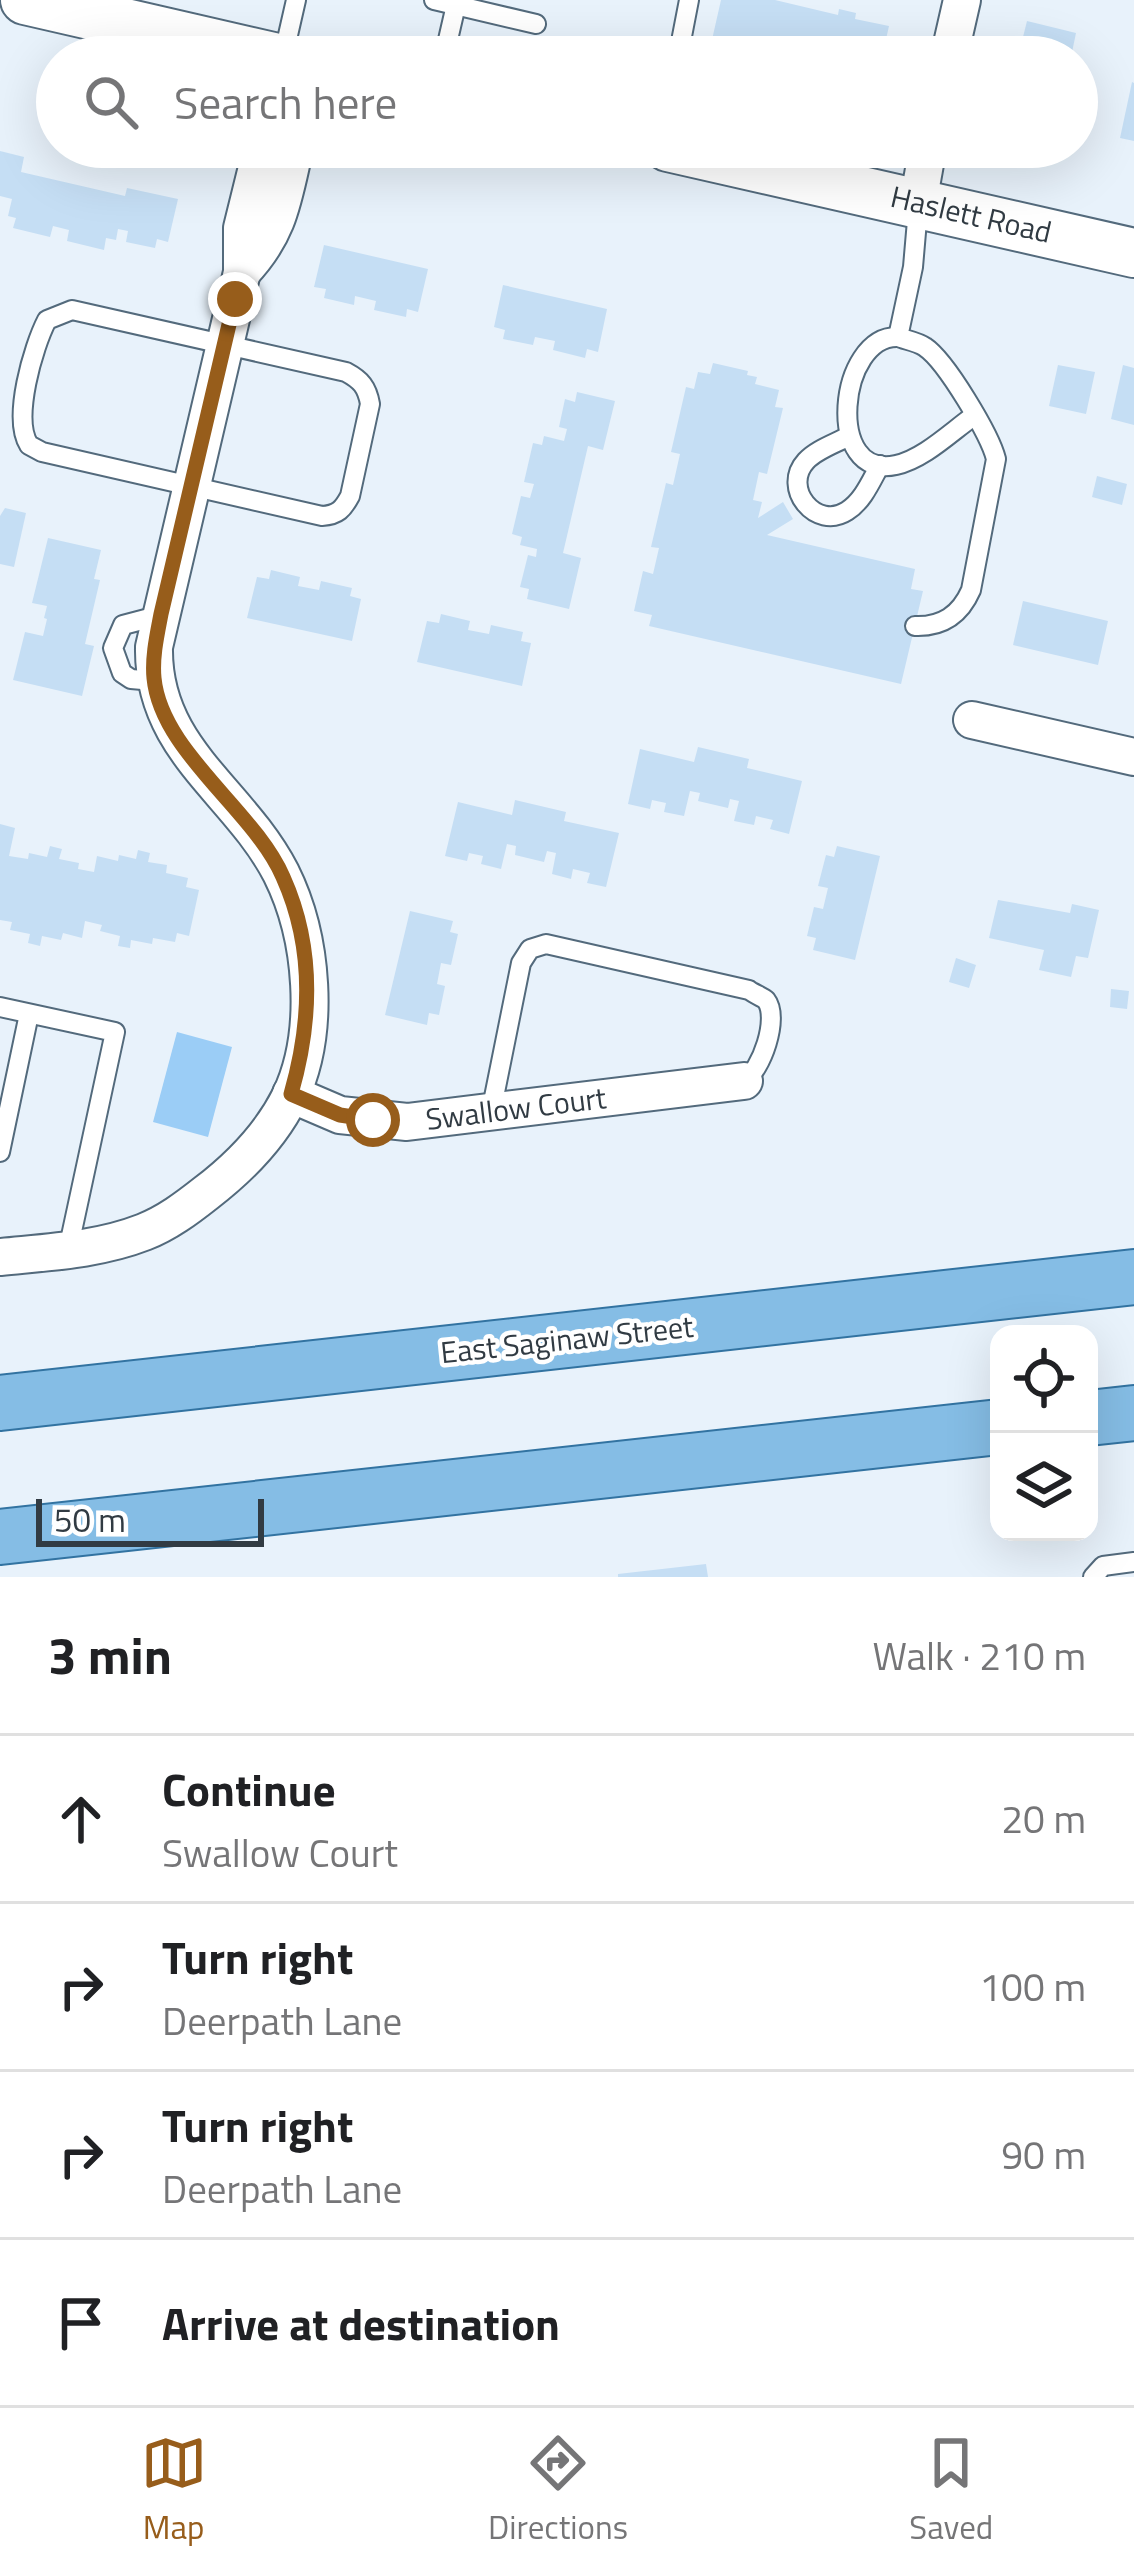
<!DOCTYPE html>
<html lang="en">
<head>
<meta charset="utf-8">
<style>
  :root { --surface:#fff; --page:#f6f6f6; --text:#202124; --muted:#757577; --line:#e0e0e0; --accent:#975d1b }
  body { margin:0; font-family:"Titillium Web",sans-serif; background:var(--page); color:var(--text) }
  .controls { position:absolute; right:36px; bottom:36px; display:grid; overflow:hidden; border-radius:24px; box-shadow:0 12px 48px #0002 }
  .controls button { width:108px; height:108px; display:grid; place-items:center; padding:0; border:0; border-bottom:3px solid var(--line); background:var(--surface); color:var(--text); font:60px sans-serif }
  .scale { position:absolute; left:36px; bottom:30px; width:228px; box-sizing:border-box; padding-left:12px; border:6px solid #313b43; border-top:0; font-size:33px; line-height:42px; white-space:nowrap; color:#313b43; -webkit-text-stroke:9px #fff; paint-order:stroke }
  .stop { position:absolute; width:36px; height:36px; margin:-27px; border:9px solid #975d1b; border-radius:50%; background:#fff }
  .stop.end { background:#975d1b; border-color:#fff; box-shadow:0 3px 12px #0008 }
  .list { margin:0; padding:0; list-style:none }
  h2 { display:flex; justify-content:space-between; align-items:center; height:156px; margin:0; padding:0 48px; font-size:51px }
  h2 small { font-size:39px; font-weight:400; color:var(--muted) }
  .list li { display:grid; grid-template-columns:78px 1fr auto; gap:36px; align-items:center; box-sizing:border-box; height:168px; padding:0 48px; border-top:3px solid var(--line) }
  .list b { display:block; font-size:45px; white-space:nowrap }
  .list p { margin:0; font-size:39px; white-space:nowrap; color:var(--muted) }
  .list em { font-size:39px; font-style:normal; color:var(--muted) }
  .icon { flex:none; width:66px; height:66px; fill:none; stroke:currentColor; stroke-width:2; stroke-linecap:round; stroke-linejoin:round }
  .map { position:relative; flex:none; width:1134px; height:1577px; overflow:hidden }
  .search { position:absolute; background:var(--surface); box-shadow:0 12px 48px #0002; left:36px; right:36px; top:36px; height:132px; display:flex; align-items:center; gap:30px; box-sizing:border-box; padding:0 42px; border-radius:66px; color:var(--muted); font-size:45px }
  .sheet { height:828px; background:var(--surface) }
  nav { display:flex; justify-content:space-around; align-items:center; box-sizing:border-box; height:168px; border-top:3px solid var(--line); background:var(--surface); font-size:33px; color:var(--muted) }
  nav a { display:grid; justify-items:center; gap:6px }
  nav .on { color:var(--accent) }
  .map>svg:first-child { display:block }
</style>
</head>
<body>
<div class="map">
<svg width="1134" height="1577" viewBox="0 0 1134 1577">
  <rect width="100%" height="100%" fill="#e8f2fb"/>
  <polygon fill="#9bcdf6" points="177,1032 232,1047 208,1137 153,1122"/>
  <g fill="#c5def4">
    <polygon points="721,0 775,0 838,15 839,9 856,13 855,19 889,26 882,57 727,57 709,53"/>
    <polygon points="1027,21 1076,33 1071,57 1018,57"/>
    <polygon points="1132,82 1134,83 1134,141 1120,138"/>
    <polygon points="1077,95 1095,99 1088,129 1077,126"/>
    <polygon points="0,151 24,157 21,172 125,196 127,188 178,199 168,242 157,239 155,248 126,242 128,231 118,229 116,240 106,238 104,250 67,241 69,230 53,226 50,237 13,228 16,218 8,216 12,199 0,196"/>
    <polygon points="324,245 428,269 418,312 407,309 406,317 374,310 376,301 355,296 354,305 324,298 326,289 314,287"/>
    <polygon points="503,285 607,309 598,352 587,349 585,358 553,350 555,341 535,337 533,345 503,339 505,330 494,327"/>
    <polygon points="713,363 748,371 747,375 757,377 755,384 779,390 775,407 783,408 767,474 759,472 753,500 762,502 758,518 783,502 793,519 767,535 915,569 911,589 923,591 901,684 649,626 652,615 634,611 643,571 653,574 659,548 651,547 666,483 673,485 680,454 671,452 686,387 694,389 698,372 710,374"/>
    <polygon points="1058,365 1095,372 1086,414 1049,406"/>
    <polygon points="1123,365 1134,368 1134,425 1111,419"/>
    <polygon points="577,392 615,401 603,450 588,446 563,553 581,558 569,609 527,599 529,589 520,587 528,555 536,557 537,549 520,545 522,537 512,534 521,496 530,498 534,484 524,482 533,443 542,445 544,436 564,441 567,429 559,427 565,399 575,402"/>
    <polygon points="1097,476 1127,484 1122,505 1092,497"/>
    <polygon points="5,508 26,513 14,567 0,564 0,516"/>
    <polygon points="48,538 101,550 94,579 100,580 85,644 94,646 82,696 13,680 25,632 43,636 47,619 44,618 47,606 32,603"/>
    <polygon points="271,570 300,577 298,586 319,590 321,581 352,588 350,596 361,599 352,641 247,618 257,577 269,579"/>
    <polygon points="1023,601 1108,621 1098,665 1013,645"/>
    <polygon points="441,614 470,621 468,630 489,634 491,625 523,632 521,641 531,643 522,686 417,662 427,621 439,623"/>
    <polygon points="698,747 749,759 747,768 802,781 789,834 770,829 773,820 756,816 754,825 734,821 739,801 730,799 728,808 698,801 700,793 690,791 684,816 664,812 666,803 652,800 650,809 628,804 640,749 694,762"/>
    <polygon points="515,800 566,812 564,821 619,833 606,887 587,883 590,873 573,869 571,879 552,874 556,853 547,851 544,862 515,855 516,846 507,844 501,869 481,864 483,856 469,853 467,861 445,856 458,802 512,815"/>
    <polygon points="0,824 15,828 9,856 28,859 29,853 47,857 50,846 62,849 59,859 79,863 78,869 94,872 97,856 118,861 119,855 136,859 138,850 150,853 148,862 167,865 166,873 188,878 186,887 199,890 189,936 177,933 175,942 153,938 152,944 131,940 130,948 118,946 120,936 100,931 102,925 85,921 82,938 63,933 61,940 42,936 40,946 28,943 30,934 10,930 12,922 0,920"/>
    <polygon points="837,846 880,856 855,960 813,950 816,938 807,936 814,907 823,909 828,888 818,886 826,855 834,857"/>
    <polygon points="998,900 1070,913 1072,904 1099,910 1088,958 1076,956 1071,977 1039,970 1044,950 989,938"/>
    <polygon points="410,911 453,921 450,932 458,934 451,965 441,963 437,984 445,986 439,1015 429,1013 427,1025 385,1015"/>
    <polygon points="956,958 976,965 969,988 949,982"/>
    <polygon points="1111,989 1129,991 1127,1009 1110,1007"/>
    <polygon points="706,1564 708,1577 618,1577 618,1574"/>
  </g>
  <g fill="none" stroke-linecap="round" stroke-linejoin="round">
    <g stroke="#536a7c" stroke-width="22">
      <g id="service">
        <polyline points="434,0 536,24"/>
        <polyline points="283,57 296,0"/>
        <polyline points="444,57 456,5"/>
        <polyline points="678,57 689,0"/>
        <path d="M 72,310 L 346,372 C 361,380 367,387 370,404 L 350,496 C 343,509 338,515 322,516 L 42,452 L 29,445 C 12,419 33,347 47,320 Z"/>
        <path d="M 898,337 C 838,335 824,481 896,465 C 924,459 952,431 975,415"/>
        <path d="M 847,437 C 834,444 816,450 806,461 C 781,488 816,531 847,511 C 863,501 871,481 880,465"/>
        <path d="M 915,626 C 942,627 960,615 971,590 L 996,459 C 990,435 946,361 925,347 C 918,342 906,340 898,337 L 913,267 L 918,209"/>
        <polyline points="154,681 131,679 122,673 113,648 123,625 161,615"/>
        <polyline points="0,1007 115,1032 68,1250"/>
        <path d="M 491,1112 L 521,963 L 530,949 L 546,944 L 749,990 C 751,992 764,998 766,1000 C 780,1018 761,1071 744,1081"/>
        <polyline points="0,1152 29,1014"/>
        <polyline points="1093,1577 1103,1566 1134,1562"/>
      </g>
    </g>
    <g stroke="#536a7c" stroke-width="40">
      <g id="minor">
        <polyline points="949,57 962,0"/>
        <polyline points="918,203 928,147"/>
        <path d="M 242,272 C 280,232 283,199 295,147"/>
        <polyline points="972,720 1134,757"/>
        <polyline points="291,1094 340,1115 407,1122 744,1081"/>
        <path d="M 0,1257 C 49,1252 98,1250 144,1232 C 167,1223 187,1208 206,1193 C 240,1167 271,1135 290,1097 C 321,1032 313,937 281,873 C 238,790 152,750 154,647 L 242,272 L 242,228 L 262,147"/>
      </g>
    </g>
    <g stroke="#536a7c" stroke-width="52">
      <g id="secondary">
        <polyline points="25,0 273,57"/>
        <polyline points="668,147 1134,253"/>
      </g>
    </g>
    <g stroke="#3273a1" stroke-width="58">
      <g id="primary">
        <polyline points="0,1403 1134,1277"/>
        <polyline points="1089,1418 1134,1413"/>
        <polyline points="0,1537 999,1427"/>
      </g>
    </g>
    <use href="#service" stroke="#fff" stroke-width="18"/>
    <use href="#minor" stroke="#fff" stroke-width="36"/>
    <use href="#secondary" stroke="#fff" stroke-width="48"/>
    <use href="#primary" stroke="#85bde5" stroke-width="54"/>
  </g>
  <g fill="none" stroke-linecap="round" stroke-linejoin="round">
    <path stroke="#975d1b" stroke-width="15" d="M 235,299 L 161,614 C 157,635 152,657 154,678 C 161,752 254,810 283,877 C 315,948 312,1021 291,1094 L 340,1115 L 373,1120"/>
  </g>
  <g text-anchor="middle" stroke-width="9" stroke-linejoin="round" paint-order="stroke">
    <g font-size="30" fill="#313b43" stroke="#fff">
      <text transform="translate(971 215) rotate(13)" y="10">Haslett Road</text>
      <text transform="translate(516 1109) rotate(-7)" y="10">Swallow Court</text>
      <text transform="translate(567 1340) rotate(-6)" y="10">East Saginaw Street</text>
    </g>
  </g>
</svg>
<div class="controls">
<button><svg class="icon" aria-label="locate" viewBox="0 0 24 24"><circle cx="12" cy="12" r="6"/><path d="M12 2v4M12 18v4M2 12h4M18 12h4"/></svg></button>
<button><svg class="icon" aria-label="layers" viewBox="0 0 24 24"><path d="M12 4l9 5-9 5-9-5zM3 14l9 5 9-5"/></svg></button>
</div>
<div class="scale">50 m</div>
<div class="stop" style="left:373px;top:1120px"></div>
<div class="stop end" style="left:235px;top:299px"></div>
<div class="search"><svg class="icon" aria-label="search" viewBox="0 0 24 24"><circle cx="10" cy="10" r="6"/><path d="M15 15l6 6"/></svg>Search here</div>
</div>
<section class="sheet">
<h2>3 min<small>Walk · 210 m</small></h2>
<ul class="list">
<li><svg class="icon" aria-label="ahead" viewBox="0 0 24 24"><path d="M12 20V5M6 11l6-6 6 6"/></svg><div><b>Continue</b><p>Swallow Court</p></div><em>20 m</em></li>
<li><svg class="icon" aria-label="right" viewBox="0 0 24 24"><path d="M7 20v-9h11M14 6l5 5-5 5"/></svg><div><b>Turn right</b><p>Deerpath Lane</p></div><em>100 m</em></li>
<li><svg class="icon" aria-label="right" viewBox="0 0 24 24"><path d="M7 20v-9h11M14 6l5 5-5 5"/></svg><div><b>Turn right</b><p>Deerpath Lane</p></div><em>90 m</em></li>
<li><svg class="icon" aria-label="arrive" viewBox="0 0 24 24"><path d="M6 21V4h12l-3 4 3 4H6"/></svg><div><b>Arrive at destination</b></div></li>
</ul>
</section>
<nav>
<a class="on"><svg class="icon" aria-label="map" viewBox="0 0 24 24"><path d="M3 6l6-2 6 2 6-2v14l-6 2-6-2-6 2zM9 4v14M15 6v14"/></svg>Map</a>
<a><svg class="icon" aria-label="directions" viewBox="0 0 24 24"><path d="M12 3l9 9-9 9-9-9zM9 14v-3h6M13 9l2 2-2 2"/></svg>Directions</a>
<a><svg class="icon" aria-label="saved" viewBox="0 0 24 24"><path d="M7 4h10v16l-5-4-5 4z"/></svg>Saved</a>
</nav>
</body>
</html>
